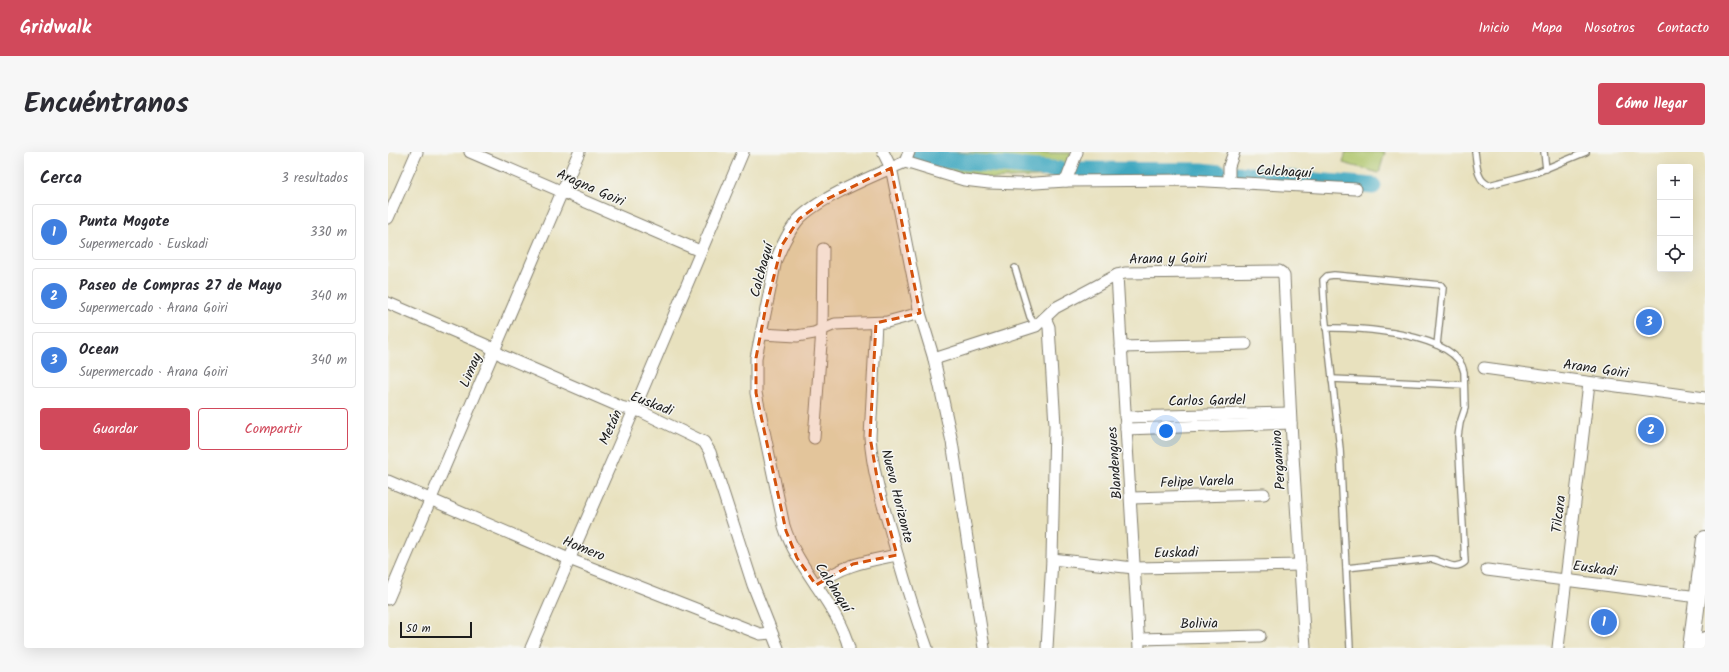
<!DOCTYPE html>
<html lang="es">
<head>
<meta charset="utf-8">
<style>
  :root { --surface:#fff; --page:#f7f7f7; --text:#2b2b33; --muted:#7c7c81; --line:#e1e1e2; --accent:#d1495b }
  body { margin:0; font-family:Kalam,sans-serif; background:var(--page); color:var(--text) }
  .controls { position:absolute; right:12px; top:12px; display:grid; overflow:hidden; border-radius:4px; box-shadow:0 4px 16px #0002 }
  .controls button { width:36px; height:36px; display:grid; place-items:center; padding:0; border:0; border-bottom:1px solid var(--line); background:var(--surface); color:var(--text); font:20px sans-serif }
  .scale { position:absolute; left:12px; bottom:10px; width:72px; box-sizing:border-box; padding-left:4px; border:2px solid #1c1c1c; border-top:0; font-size:11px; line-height:14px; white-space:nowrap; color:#1c1c1c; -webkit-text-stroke:3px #f6f6f2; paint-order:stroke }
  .you { position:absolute; left:778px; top:279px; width:14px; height:14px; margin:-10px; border:3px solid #fff; border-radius:50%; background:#1a73e8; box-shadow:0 0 0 6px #1a73e833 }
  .badge { display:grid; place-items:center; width:26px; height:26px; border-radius:50%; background:var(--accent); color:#fff; font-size:13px; font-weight:700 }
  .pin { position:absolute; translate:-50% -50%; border:2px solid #fff; box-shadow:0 1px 4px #0006 }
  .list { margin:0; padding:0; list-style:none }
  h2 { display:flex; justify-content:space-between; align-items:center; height:52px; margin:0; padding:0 16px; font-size:17px }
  h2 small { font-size:13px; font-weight:400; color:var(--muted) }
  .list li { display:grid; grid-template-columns:26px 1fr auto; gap:12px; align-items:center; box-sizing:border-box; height:56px; margin:0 8px 8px; padding:0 8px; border:1px solid var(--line); border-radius:4px }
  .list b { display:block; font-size:15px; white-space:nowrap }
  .list p { margin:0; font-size:13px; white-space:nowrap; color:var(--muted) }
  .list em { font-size:13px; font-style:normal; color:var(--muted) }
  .actions { display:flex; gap:8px; padding:12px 16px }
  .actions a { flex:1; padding:9px 0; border:1px solid var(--accent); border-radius:4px; text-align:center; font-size:14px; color:var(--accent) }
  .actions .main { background:var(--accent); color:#fff }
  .icon { flex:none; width:22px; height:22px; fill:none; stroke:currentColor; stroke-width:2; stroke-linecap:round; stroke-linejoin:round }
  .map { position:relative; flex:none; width:1317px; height:496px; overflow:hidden; border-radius:4px }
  header { display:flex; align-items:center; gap:24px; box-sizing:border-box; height:56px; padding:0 20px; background:var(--accent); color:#fff }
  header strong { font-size:19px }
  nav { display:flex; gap:22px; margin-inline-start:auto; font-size:14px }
  .intro { display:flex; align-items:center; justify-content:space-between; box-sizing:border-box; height:96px; padding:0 24px }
  h1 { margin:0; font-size:28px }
  .button { padding:10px 18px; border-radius:4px; background:var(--accent); color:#fff; font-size:14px; font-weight:700 }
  main { display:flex; gap:24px; padding:0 24px }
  aside { flex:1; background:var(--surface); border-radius:4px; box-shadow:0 4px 16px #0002 }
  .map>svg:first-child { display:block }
</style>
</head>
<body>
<header>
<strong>Gridwalk</strong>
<nav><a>Inicio</a><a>Mapa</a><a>Nosotros</a><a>Contacto</a></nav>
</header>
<div class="intro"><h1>Encuéntranos</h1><a class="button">Cómo llegar</a></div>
<main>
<aside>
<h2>Cerca<small>3 resultados</small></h2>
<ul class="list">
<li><span class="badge" style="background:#3f7fe0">1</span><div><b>Punta Mogote</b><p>Supermercado · Euskadi</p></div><em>330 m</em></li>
<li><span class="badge" style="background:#3f7fe0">2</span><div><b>Paseo de Compras 27 de Mayo</b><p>Supermercado · Arana Goiri</p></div><em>340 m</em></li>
<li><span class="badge" style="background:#3f7fe0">3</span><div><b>Ocean</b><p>Supermercado · Arana Goiri</p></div><em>340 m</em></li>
</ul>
<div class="actions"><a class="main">Guardar</a><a>Compartir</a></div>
</aside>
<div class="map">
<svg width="1317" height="496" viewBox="0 0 1317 496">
  <rect width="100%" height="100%" fill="#f6f6f2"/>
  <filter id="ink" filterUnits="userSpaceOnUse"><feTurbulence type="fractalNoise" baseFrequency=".025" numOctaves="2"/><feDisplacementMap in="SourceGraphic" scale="8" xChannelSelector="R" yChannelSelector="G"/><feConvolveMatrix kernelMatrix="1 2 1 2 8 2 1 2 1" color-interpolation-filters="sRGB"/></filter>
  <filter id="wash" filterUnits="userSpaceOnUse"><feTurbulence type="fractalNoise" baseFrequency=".012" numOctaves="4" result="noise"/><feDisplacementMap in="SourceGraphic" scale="16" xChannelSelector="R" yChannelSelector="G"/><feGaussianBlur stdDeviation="0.9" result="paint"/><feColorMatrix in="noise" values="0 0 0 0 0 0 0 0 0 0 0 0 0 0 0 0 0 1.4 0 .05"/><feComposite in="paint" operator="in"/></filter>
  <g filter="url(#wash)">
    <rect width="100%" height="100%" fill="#e8e1be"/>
    <g fill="#adc469" stroke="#647042">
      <polygon points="534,0 683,1 676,22 668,24 599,27 566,21 529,9 527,3"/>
      <polygon points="958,0 997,0 991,21 955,11"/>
    </g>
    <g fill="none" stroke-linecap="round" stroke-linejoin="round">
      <g stroke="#40a8c0" stroke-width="17">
        <polyline points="526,7 533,6 674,18"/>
        <polyline points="691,18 814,19 832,21"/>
        <polyline points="849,22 985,34"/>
      </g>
    </g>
  </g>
  <g filter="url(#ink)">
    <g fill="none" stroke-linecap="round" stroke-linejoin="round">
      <g stroke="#827e6d" stroke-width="8">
        <g id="lane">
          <path d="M 1087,0 C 1089,12 1088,28 1101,33 L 1147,21 L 1198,0"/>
          <polyline points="1156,0 1158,17"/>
          <polyline points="627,116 642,165 648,174"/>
          <path d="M 938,176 C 969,175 1069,181 1076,220 L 1077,256 L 1072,271 L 1070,284 L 1077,410 C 1066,420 1054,408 1043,407 L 958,416"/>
          <polyline points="944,227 1076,233"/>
          <polyline points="962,496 952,297 937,163 935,128 939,124 946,123 1053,133 1055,136 1049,193"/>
        </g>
      </g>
      <g stroke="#827e6d" stroke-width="13">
        <g id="street">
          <polyline points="82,0 312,99"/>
          <polyline points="495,0 503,16 505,25 532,161 546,207 564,290 596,496"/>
          <polyline points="517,10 521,0"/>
          <polyline points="678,29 689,0"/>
          <polyline points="841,31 841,14 846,0"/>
          <polyline points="0,66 29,0"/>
          <polyline points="729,123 751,496"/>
          <polyline points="0,151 98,193 115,204 233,255 254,260 316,290 322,300 365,433 390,496"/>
          <polyline points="657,166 661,175 667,273 664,407 659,496"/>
          <path d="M 488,171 L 482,285 C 484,316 493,347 502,377 C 513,417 525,457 539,496"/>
          <polyline points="373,182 409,184 426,181 447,172 499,170 532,161"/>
          <polyline points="733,195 858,192"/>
          <polyline points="546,207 648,174 667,156 729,123 737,121 891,119 894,121 896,124 903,271 917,496"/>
          <polyline points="1096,216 1317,246"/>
          <polyline points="737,265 902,261"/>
          <polyline points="738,277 903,271"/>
          <polyline points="426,286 434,178 435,97"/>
          <polyline points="0,329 181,407 372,482 383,481"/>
          <polyline points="744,346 876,342"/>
          <polyline points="664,407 746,416 912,413"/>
          <polyline points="1099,418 1310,445"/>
          <path d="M 428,433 C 457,412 475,410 509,403"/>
          <polyline points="0,447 191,0"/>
          <polyline points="751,487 872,484"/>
          <polyline points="143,496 246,258 355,0"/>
          <path d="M 461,496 C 449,451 410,419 396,374 L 368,241 L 368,206 L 388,108 C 394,94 400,80 410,68 C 431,45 488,23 517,10 L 576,28 L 601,31 L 632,32 L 678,29 L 801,28 L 968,37"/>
          <polyline points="1170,496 1201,231"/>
        </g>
      </g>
      <g stroke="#827e6d" stroke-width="18">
        <g id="secondary">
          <polyline points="1303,496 1317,387"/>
          <polyline points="1316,496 1317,488"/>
        </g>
      </g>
      <use href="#lane" stroke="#fff" stroke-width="5.5"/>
      <use href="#street" stroke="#fff" stroke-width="11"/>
      <use href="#secondary" stroke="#fff" stroke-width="16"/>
    </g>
  </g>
  <path fill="#d4530e" fill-opacity="0.2" stroke="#d4530e" stroke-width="3" stroke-dasharray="8 5" stroke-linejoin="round" d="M 503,16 L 532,161 L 488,171 L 482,285 L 491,337 L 509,403 L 465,412 L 428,433 L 409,406 L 398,379 L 368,241 L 368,206 L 377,159 L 394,93 L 411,67 L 437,48 Z"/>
  <g text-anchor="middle" stroke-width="3" stroke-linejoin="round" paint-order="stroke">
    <g font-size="14" fill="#1c1c1c" stroke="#f6f6f2">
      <text transform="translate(896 19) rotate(3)" y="5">Calchaquí</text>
      <text transform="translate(203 35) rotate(24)" y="5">Aragna Goiri</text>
      <text transform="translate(780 106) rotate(-1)" y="5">Arana y Goiri</text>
      <text transform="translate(373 118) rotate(-75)" y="5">Calchaquí</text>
      <text transform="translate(1208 216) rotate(8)" y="5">Arana Goiri</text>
      <text transform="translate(82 218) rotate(-67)" y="5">Limay</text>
      <text transform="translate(819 248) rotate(-1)" y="5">Carlos Gardel</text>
      <text transform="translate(264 251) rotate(21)" y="5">Euskadi</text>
      <text transform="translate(222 275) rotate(-66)" y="5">Metán</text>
      <text transform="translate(890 308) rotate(-94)" y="5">Pergamino</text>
      <text transform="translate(726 311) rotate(-94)" y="5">Blandengues</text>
      <text transform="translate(809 329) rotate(-2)" y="5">Felipe Varela</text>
      <text transform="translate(510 344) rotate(76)" y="5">Nuevo Horizonte</text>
      <text transform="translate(1170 362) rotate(-83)" y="5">Tilcara</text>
      <text transform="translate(196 396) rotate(22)" y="5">Homero</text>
      <text transform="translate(788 400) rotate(-1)" y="5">Euskadi</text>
      <text transform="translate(1207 416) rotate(8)" y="5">Euskadi</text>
      <text transform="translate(446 435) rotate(57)" y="5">Calchaquí</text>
      <text transform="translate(811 471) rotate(-1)" y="5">Bolivia</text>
    </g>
  </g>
</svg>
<div class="controls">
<button>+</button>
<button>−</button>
<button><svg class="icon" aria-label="locate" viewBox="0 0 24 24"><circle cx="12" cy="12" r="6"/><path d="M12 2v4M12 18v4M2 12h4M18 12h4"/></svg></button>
</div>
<div class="scale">50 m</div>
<div class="you"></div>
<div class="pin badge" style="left:1216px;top:470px;background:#3f7fe0">1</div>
<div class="pin badge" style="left:1263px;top:278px;background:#3f7fe0">2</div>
<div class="pin badge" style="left:1261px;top:170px;background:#3f7fe0">3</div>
</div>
</main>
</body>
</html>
